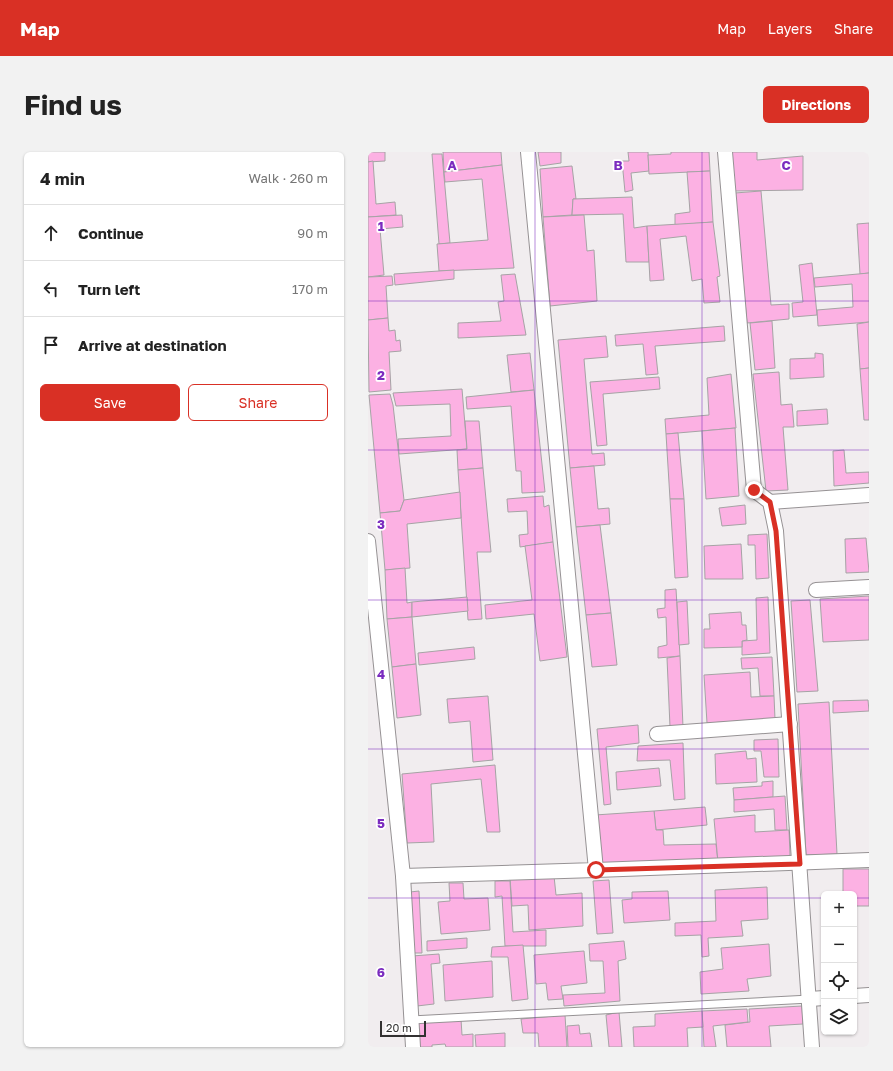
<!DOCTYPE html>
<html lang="en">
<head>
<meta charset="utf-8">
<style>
  :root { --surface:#fff; --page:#f2f2f2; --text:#222; --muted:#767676; --line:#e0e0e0; --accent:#d93025 }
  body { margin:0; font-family:"Golos Text",sans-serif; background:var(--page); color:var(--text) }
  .controls { position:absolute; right:12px; bottom:12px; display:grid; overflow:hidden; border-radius:6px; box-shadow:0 1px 3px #0004 }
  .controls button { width:36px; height:36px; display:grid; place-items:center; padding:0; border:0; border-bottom:1px solid var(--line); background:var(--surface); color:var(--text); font:20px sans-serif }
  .scale { position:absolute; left:12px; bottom:10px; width:46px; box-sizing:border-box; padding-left:4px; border:2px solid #323131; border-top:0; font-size:11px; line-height:14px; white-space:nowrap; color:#323131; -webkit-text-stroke:3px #fff; paint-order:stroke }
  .stop { position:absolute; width:12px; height:12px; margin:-9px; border:3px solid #d93025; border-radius:50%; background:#fff }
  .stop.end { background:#d93025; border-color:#fff; box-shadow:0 1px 4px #0008 }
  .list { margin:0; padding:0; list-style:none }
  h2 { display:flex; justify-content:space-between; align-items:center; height:52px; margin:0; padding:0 16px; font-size:17px }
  h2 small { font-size:13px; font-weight:400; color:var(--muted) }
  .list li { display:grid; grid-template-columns:26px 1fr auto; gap:12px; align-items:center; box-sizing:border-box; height:56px; padding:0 16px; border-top:1px solid var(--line) }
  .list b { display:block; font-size:15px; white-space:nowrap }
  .list em { font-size:13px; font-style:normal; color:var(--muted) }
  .actions { display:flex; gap:8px; padding:12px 16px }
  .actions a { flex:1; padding:9px 0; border:1px solid var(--accent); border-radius:6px; text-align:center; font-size:14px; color:var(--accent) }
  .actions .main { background:var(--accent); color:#fff }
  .icon { flex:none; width:22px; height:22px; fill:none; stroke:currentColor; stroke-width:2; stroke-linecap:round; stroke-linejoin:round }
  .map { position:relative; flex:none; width:501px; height:895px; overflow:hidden; border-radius:6px }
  header { display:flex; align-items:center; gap:24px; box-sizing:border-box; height:56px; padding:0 20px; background:var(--accent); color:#fff }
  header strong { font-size:19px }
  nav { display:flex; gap:22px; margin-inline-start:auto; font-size:14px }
  .intro { display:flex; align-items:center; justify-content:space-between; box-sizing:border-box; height:96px; padding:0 24px }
  h1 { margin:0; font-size:28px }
  .button { padding:10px 18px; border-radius:6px; background:var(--accent); color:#fff; font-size:14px; font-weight:700 }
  main { display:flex; gap:24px; padding:0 24px }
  aside { flex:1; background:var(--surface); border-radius:6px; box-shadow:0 1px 3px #0004 }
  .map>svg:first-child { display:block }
</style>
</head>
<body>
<header>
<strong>Map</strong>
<nav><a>Map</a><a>Layers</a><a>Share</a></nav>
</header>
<div class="intro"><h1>Find us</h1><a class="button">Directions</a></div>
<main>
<aside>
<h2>4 min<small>Walk · 260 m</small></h2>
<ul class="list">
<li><svg class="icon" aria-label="ahead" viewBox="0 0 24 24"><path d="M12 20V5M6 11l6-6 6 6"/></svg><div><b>Continue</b></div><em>90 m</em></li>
<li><svg class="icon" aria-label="left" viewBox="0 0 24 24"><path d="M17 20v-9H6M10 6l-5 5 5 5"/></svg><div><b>Turn left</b></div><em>170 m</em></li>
<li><svg class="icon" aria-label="arrive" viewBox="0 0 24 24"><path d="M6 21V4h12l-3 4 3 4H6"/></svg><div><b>Arrive at destination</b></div></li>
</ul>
<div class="actions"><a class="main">Save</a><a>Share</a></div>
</aside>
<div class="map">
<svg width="501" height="895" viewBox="0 0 501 895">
  <rect width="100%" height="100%" fill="#f1edef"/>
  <g fill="#fcb1e3" stroke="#a6a3a5">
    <polygon points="0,0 17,0 17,9 0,10"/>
    <polygon points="75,0 133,0 134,13 76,20"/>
    <polygon points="170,0 193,0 193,11 172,14"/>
    <polygon points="260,0 280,0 281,19 263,21 265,38 257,40 254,9 261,9"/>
    <polygon points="303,0 341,0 342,19 281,22 280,3 303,2"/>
    <polygon points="364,0 389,0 389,8 435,4 435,38 366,39"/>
    <polygon points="64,2 74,2 82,91 71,92"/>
    <polygon points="5,9 8,52 27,50 28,63 0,65 0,10"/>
    <polygon points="134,13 146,116 71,119 69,92 120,88 114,27 77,30 76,20"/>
    <polygon points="204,14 208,47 205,47 204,63 175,65 172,17"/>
    <polygon points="342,19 345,70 307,73 307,62 322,60 319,20"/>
    <polygon points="393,39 403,153 421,152 421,167 379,171 367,41"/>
    <polygon points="264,45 266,76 279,74 281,110 258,110 255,62 204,63 205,47"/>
    <polygon points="34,63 35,75 12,77 16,123 0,125 0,65"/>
    <polygon points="216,63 219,99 226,98 229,149 182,154 175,65"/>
    <polygon points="345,70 352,124 349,125 352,150 336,151 334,127 324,129 318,84 292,87 296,128 282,129 279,74"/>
    <polygon points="501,71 501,121 492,122 489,72"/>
    <polygon points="444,111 449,163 425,165 424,151 435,150 431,113"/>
    <polygon points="86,118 86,127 27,133 26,122"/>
    <polygon points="501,121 501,170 450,174 449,158 485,155 484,132 447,135 446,126"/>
    <polygon points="147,122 158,183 90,186 90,171 133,169 130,150 136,149 133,123"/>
    <polygon points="24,124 25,133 18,134 20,166 0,168 0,125"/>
    <polygon points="20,166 21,179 27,178 28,189 32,188 33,199 21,200 23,238 1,240 0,168"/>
    <polygon points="404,169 407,216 387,218 382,171"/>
    <polygon points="501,170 501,216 492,217 489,172"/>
    <polygon points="356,174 357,189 287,194 290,222 278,223 275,192 248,194 247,183"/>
    <polygon points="238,184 240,205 216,207 224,302 236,301 237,313 202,316 190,188"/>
    <polygon points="162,201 166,238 143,240 139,203"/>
    <polygon points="447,201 455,202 456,225 422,227 422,207 447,206"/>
    <polygon points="501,216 501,268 496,268 492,217"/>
    <polygon points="411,220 413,253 424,252 426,275 415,275 420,338 398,339 385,222"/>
    <polygon points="363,222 368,276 298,282 297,267 341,263 339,226"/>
    <polygon points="291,225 292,237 235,242 239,293 229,294 222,230"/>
    <polygon points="94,237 99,297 31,302 30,287 83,284 82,252 28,254 25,241"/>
    <polygon points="166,238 177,340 154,341 153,319 148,319 143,254 99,257 98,245"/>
    <polygon points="22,242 25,253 36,348 32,359 12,361 1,243"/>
    <polygon points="459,257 460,272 429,274 429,259"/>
    <polygon points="97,269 111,269 115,316 90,318 89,298 99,297"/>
    <polygon points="367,276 371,344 338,347 334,279"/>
    <polygon points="310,281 316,347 302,347 298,282"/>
    <polygon points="476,298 478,321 501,320 501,331 466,334 465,299"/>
    <polygon points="226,314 230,357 241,356 242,372 208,375 202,316"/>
    <polygon points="115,316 123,400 109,400 114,467 100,468 90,318"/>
    <polygon points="92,340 93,366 39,372 42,416 17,418 12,361 32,359 36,348"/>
    <polygon points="175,344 176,355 181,353 185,390 152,395 151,383 160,382 159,359 140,360 139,347"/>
    <polygon points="302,347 316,347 320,425 307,426"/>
    <polygon points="377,353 378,372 354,374 351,356"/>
    <polygon points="232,373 243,461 218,463 208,375"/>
    <polygon points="399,382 401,426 388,427 387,393 380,393 380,383"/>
    <polygon points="498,386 501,420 478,421 477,387"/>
    <polygon points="185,390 199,505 172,509 166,462 118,467 117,453 164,448 157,394"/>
    <polygon points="373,392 375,427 337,427 336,394"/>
    <polygon points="37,416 39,451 44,450 44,465 19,467 17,418"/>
    <polygon points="308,437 312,504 290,506 290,495 299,493 298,465 290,466 289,457 297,456 297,438"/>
    <polygon points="501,444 501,488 455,490 452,447"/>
    <polygon points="99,445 100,459 44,465 44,450"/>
    <polygon points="400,445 402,501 374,503 374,489 389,488 388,446"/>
    <polygon points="442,448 450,539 429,540 423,449"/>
    <polygon points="319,449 321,492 311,493 309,450"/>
    <polygon points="373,460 374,473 378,473 379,488 374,489 374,495 336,496 336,477 342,477 341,462"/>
    <polygon points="243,461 249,513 224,515 218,463"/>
    <polygon points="44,465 48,512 24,515 19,467"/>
    <polygon points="106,495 107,507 51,513 50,501"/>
    <polygon points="312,504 315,575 302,575 299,506"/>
    <polygon points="404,505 406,544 392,544 390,516 374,517 373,506"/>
    <polygon points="48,512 53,563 29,566 24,515"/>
    <polygon points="382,520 383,545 406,544 407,567 339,571 336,523"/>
    <polygon points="120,544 125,608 105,610 102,569 81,571 79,547"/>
    <polygon points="500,548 501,559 465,561 465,549"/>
    <polygon points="461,550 469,702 438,703 430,552"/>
    <polygon points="270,573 271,591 238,595 243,652 236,653 229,577"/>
    <polygon points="410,587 411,625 396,625 393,599 386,599 386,588"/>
    <polygon points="315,591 317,647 306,648 302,608 269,609 270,594"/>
    <polygon points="378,599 379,607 388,606 389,630 348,632 347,602"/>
    <polygon points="127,613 132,680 119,680 113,627 63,632 66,690 39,691 34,622"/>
    <polygon points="291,616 293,634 249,638 248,620"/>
    <polygon points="405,629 405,645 366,648 365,636 394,634 394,630"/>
    <polygon points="417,644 419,678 407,678 406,657 366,660 366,648"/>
    <polygon points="337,655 339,673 288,678 286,659"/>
    <polygon points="286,659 288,678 295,678 296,693 348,692 350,710 229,714 227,663"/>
    <polygon points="387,663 387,680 421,678 422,703 418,706 350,710 346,667"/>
    <polygon points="475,717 501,717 501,754 486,754 486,742 475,742"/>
    <polygon points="186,724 188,743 214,741 215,774 161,778 160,753 144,754 142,726"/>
    <polygon points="241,728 245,781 229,782 225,729"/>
    <polygon points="127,729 142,729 145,780 178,778 178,794 137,794 134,744 127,745"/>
    <polygon points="81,731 95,731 96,747 120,746 122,778 73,782 70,750 82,749"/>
    <polygon points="399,735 400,767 373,769 375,784 340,786 341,804 334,805 333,783 307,784 307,771 348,769 347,738"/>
    <polygon points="51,739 54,801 44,801 42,740"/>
    <polygon points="300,739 302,768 256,771 254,748 264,747 264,740"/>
    <polygon points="99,786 99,796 59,799 59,789"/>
    <polygon points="256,789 258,807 250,809 252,849 196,854 195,843 237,841 235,809 222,809 221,792"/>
    <polygon points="401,792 403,824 379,827 381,839 333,842 332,820 355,817 353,796"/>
    <polygon points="155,793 160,847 144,849 140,805 123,805 124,795"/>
    <polygon points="216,799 219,831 193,834 195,847 180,848 178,831 168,832 166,803"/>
    <polygon points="71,802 72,811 63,812 66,852 49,854 44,804"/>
    <polygon points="124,809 125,845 77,849 75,813"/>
    <polygon points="434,854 435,872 401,874 403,895 359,895 357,873 382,870 381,857"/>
    <polygon points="379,857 380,870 345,874 348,895 336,895 334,859"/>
    <polygon points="334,859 335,875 319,876 320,895 266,895 265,875 287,874 287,862"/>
    <polygon points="251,860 254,895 241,895 238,863"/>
    <polygon points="197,863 199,895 171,895 170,881 155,881 153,867"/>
    <polygon points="93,867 94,883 105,882 105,895 78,895 77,892 64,893 64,895 51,895 49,871"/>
    <polygon points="211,873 212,882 222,881 224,895 200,895 199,874"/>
    <polygon points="137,881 137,895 108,895 107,883"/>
  </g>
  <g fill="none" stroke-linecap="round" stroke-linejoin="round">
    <g stroke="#969294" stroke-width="9">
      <polyline id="service" points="43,868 442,847"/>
    </g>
    <g stroke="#969294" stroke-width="16">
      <g id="minor">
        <polyline points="357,0 386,338 402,350 408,379 444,895"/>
        <polyline points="402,350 501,343"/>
        <polyline points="0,389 35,724 45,895"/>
        <polyline points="448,438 501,435"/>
        <polyline points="289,582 422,572"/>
        <polyline points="228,718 501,708"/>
        <polyline points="35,724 228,718 160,0"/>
        <polyline points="486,844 501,843"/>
        <polyline points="442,847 456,846"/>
      </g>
    </g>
    <use href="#service" stroke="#fff" stroke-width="7"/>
    <use href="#minor" stroke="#fff" stroke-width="14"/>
  </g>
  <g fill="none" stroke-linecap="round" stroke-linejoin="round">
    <polyline stroke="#d93025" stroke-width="5" points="228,718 432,712 408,379 402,350 386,338"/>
  </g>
  <path fill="none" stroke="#7b2cbf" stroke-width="1" stroke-opacity="0.55" d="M 167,0 L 167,895M 334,0 L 334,895M 0,149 L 501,149M 0,298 L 501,298M 0,448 L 501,448M 0,597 L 501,597M 0,746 L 456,746M 486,746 L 501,746"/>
  <g font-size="13" text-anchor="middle" font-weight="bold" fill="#7b2cbf" stroke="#fff" stroke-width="3.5" stroke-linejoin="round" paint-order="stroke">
    <text x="84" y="18">A</text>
    <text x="250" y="18">B</text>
    <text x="418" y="18">C</text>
    <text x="13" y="79">1</text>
    <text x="13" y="228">2</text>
    <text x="13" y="377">3</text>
    <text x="13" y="527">4</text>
    <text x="13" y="676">5</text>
    <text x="13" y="825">6</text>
  </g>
</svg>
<div class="controls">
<button>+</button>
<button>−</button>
<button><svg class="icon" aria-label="locate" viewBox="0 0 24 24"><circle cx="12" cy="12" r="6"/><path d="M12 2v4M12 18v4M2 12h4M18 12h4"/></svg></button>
<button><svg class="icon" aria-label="layers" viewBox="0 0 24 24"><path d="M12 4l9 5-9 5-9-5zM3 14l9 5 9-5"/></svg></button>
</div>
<div class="scale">20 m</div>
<div class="stop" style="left:228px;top:718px"></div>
<div class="stop end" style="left:386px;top:338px"></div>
</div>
</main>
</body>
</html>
